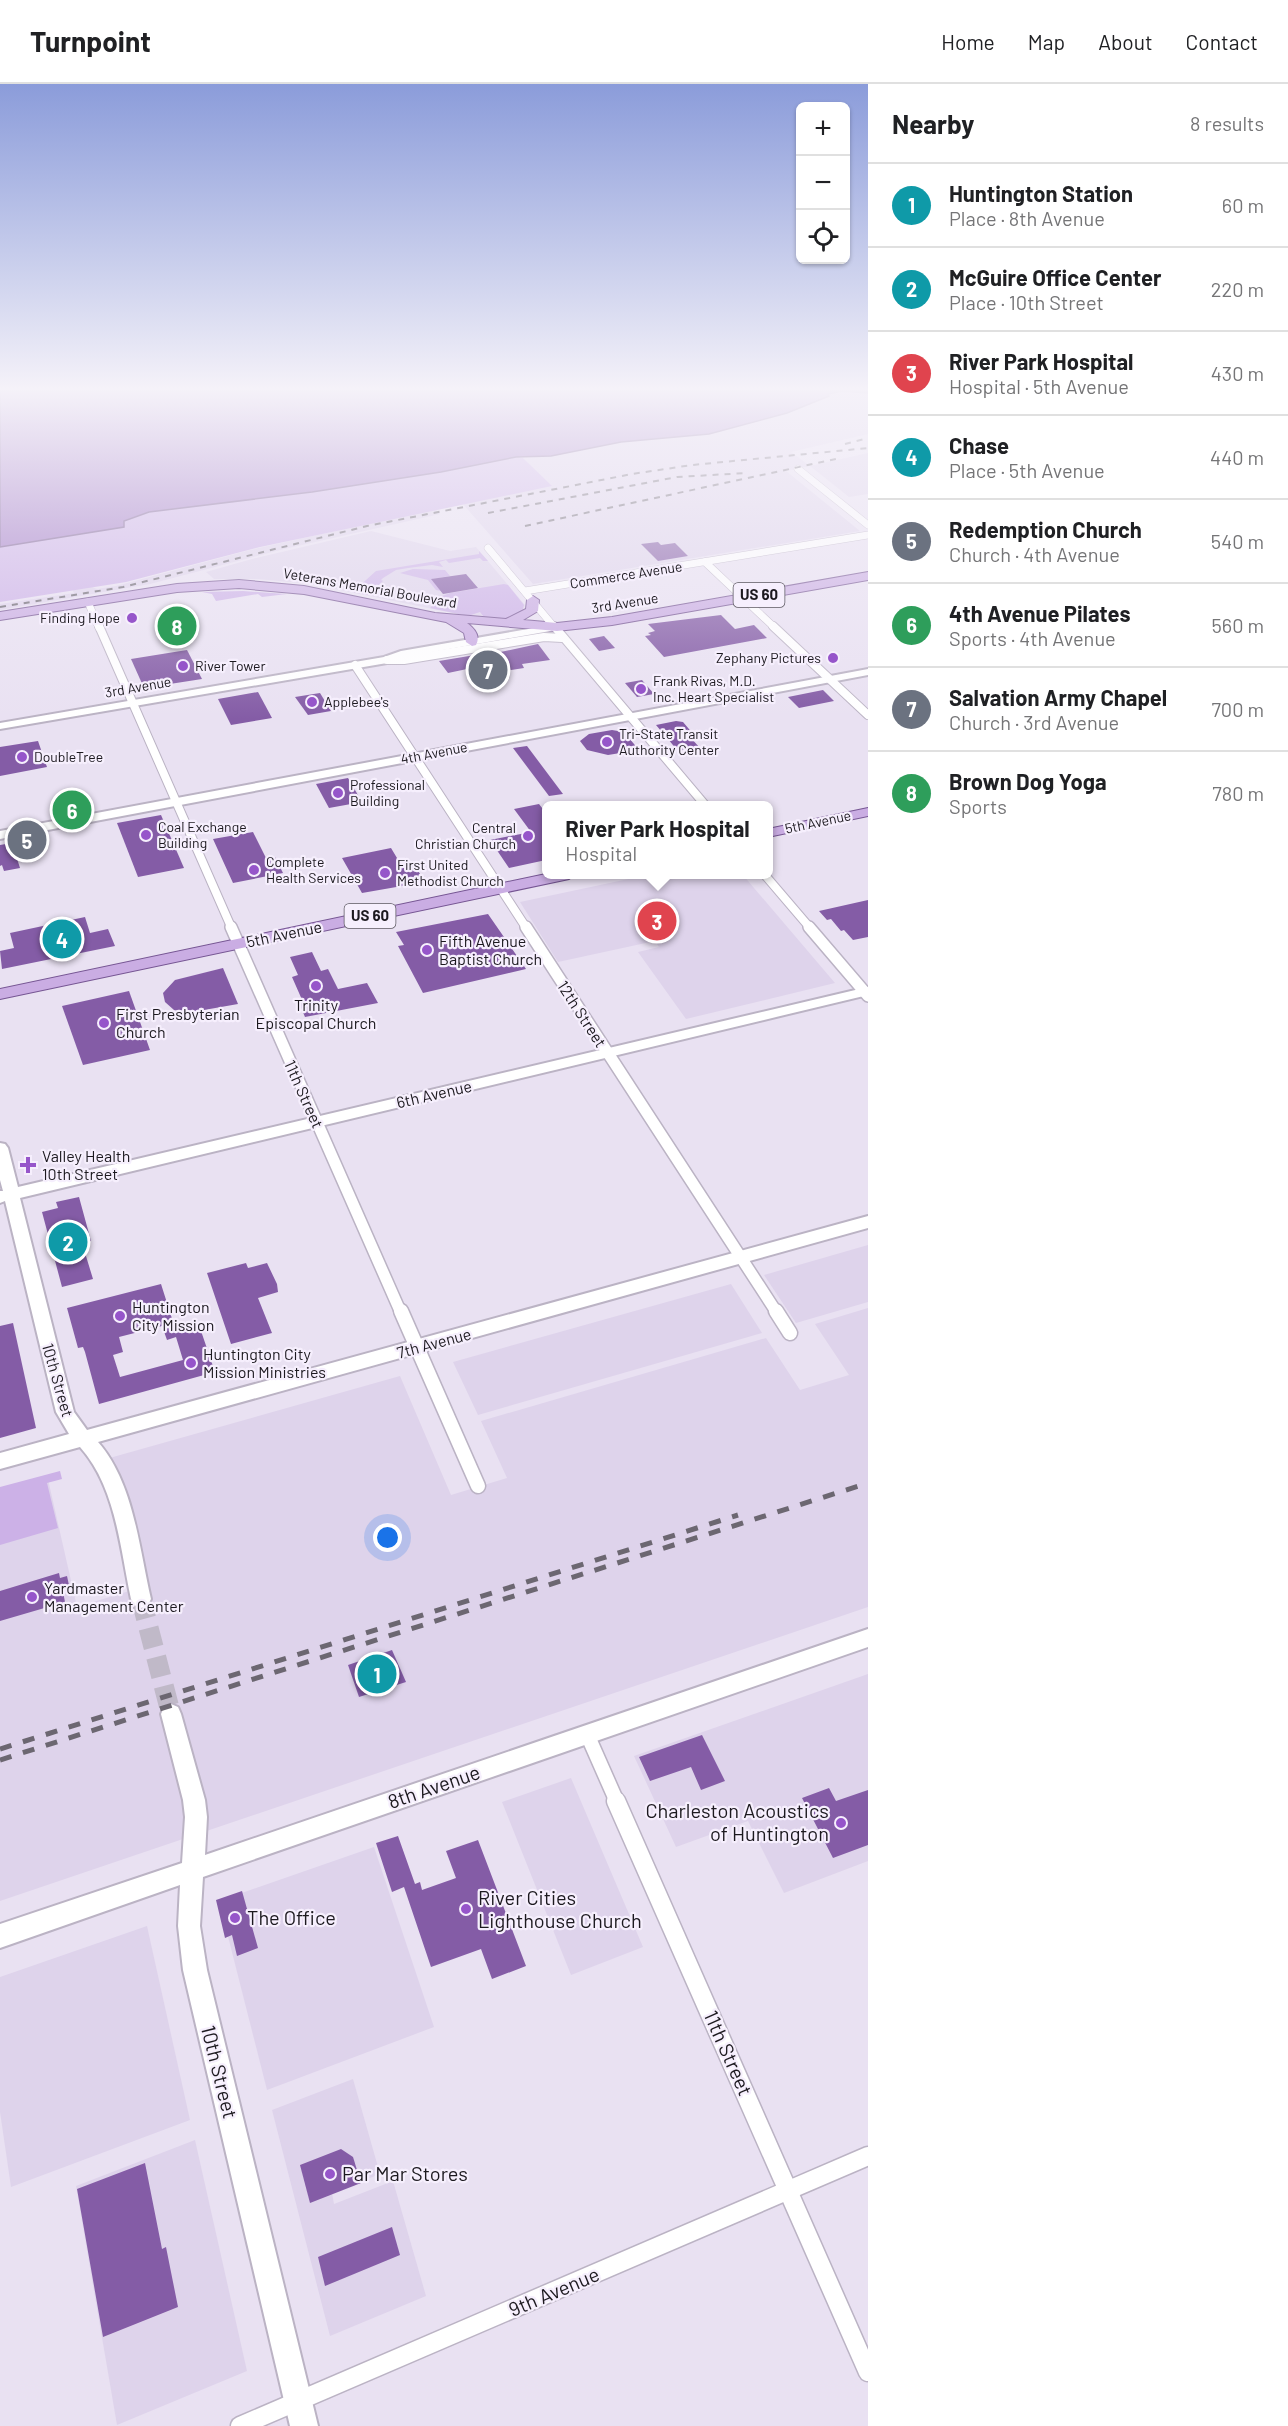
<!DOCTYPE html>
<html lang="en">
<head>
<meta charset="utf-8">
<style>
  :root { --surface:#fff; --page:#f6f6f6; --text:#202124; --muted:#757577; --line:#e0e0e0; --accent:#b45309 }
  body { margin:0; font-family:Barlow,sans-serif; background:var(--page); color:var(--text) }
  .controls { position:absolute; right:18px; top:18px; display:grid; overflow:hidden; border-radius:9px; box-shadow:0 2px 4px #0004 }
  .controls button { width:54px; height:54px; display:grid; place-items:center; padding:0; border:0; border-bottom:2px solid var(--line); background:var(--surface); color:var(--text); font:30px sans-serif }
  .you { position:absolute; left:388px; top:1454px; width:21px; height:21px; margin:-15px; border:4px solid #fff; border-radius:50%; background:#1a73e8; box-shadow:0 0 0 9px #1a73e833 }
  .badge { display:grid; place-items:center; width:39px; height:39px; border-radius:50%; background:var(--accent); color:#fff; font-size:20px; font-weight:700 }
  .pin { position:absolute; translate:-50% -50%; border:3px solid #fff; box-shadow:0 2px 6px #0006 }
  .popup { position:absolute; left:542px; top:717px; width:231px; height:78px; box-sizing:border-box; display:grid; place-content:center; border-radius:9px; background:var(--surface); filter:drop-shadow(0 2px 4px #0005); font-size:20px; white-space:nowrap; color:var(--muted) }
  .popup b { font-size:22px; color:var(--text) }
  .popup::after { content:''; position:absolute; left:50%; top:100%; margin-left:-12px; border:12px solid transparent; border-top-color:var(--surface) }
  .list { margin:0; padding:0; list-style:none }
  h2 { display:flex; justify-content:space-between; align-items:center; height:78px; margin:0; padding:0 24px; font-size:26px }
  h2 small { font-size:20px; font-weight:400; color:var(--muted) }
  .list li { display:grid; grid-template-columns:39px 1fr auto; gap:18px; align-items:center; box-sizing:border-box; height:84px; padding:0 24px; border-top:2px solid var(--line) }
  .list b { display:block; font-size:22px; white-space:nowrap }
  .list p { margin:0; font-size:20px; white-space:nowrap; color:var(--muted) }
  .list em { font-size:20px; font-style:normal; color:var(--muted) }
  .icon { flex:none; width:33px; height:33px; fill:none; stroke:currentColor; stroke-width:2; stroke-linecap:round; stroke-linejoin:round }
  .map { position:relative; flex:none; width:868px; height:2342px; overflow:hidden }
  header { display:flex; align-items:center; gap:36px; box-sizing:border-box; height:84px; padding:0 30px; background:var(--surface); border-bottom:2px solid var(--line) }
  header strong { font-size:28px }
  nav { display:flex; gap:33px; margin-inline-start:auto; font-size:21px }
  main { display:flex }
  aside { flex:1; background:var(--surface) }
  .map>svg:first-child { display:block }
</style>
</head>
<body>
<header>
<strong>Turnpoint</strong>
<nav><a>Home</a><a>Map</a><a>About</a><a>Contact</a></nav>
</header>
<main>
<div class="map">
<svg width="868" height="2342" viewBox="0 0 868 2342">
  <rect width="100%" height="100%" fill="#e9e1f2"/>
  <g fill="#ded3eb">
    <polygon points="847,308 868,309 868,350 791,368 810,382 868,369 868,410 849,413 810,382 786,387 860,447 533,500 462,419 551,402 523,374 551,372 621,358 709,350 758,338 831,310"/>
    <polygon points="435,425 440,430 284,465 150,500 0,526 0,520 74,509 71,503 87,501 97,505 116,502 250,466"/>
    <polygon points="371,447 450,467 476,463 525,521 524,525 522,528 501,535 467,532 311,500 257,495 214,495 206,488 252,475"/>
    <polygon points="652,790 743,791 835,899 686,935 638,868 659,863 655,857 558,878 520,818"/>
    <polygon points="868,1161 868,1218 796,1239 764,1191"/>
    <polygon points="731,1200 762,1249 478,1331 453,1278"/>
    <polygon points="868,1224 868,1523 0,1817 0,1404 47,1391 77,1523 139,1504 106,1375 400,1292 451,1411 507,1394 481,1337 766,1254 800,1306 849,1291 815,1240"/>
    <polygon points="868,1590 868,1777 784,1809 748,1737 676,1763 634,1672"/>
    <polygon points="571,1694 643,1863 571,1891 502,1718"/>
    <polygon points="374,1763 434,1943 267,2006 219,1817"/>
    <polygon points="147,1842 190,2036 11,2103 0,2028 0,1893"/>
    <polygon points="353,1995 380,2090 332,2109 334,2120 393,2097 426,2212 330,2252 272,2026"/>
    <polygon points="195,2056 247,2287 117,2341 76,2102"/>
  </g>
  <g fill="#ccb1e7">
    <polygon points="516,373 523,374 552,402 260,463 126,498 0,518 0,463 123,443 124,437 149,428 312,408 441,388"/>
    <polygon points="479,467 488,477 483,477 480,474 449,479 446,476 439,478 443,483 432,481 408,484 396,486 383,494 381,496 383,497 367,511 349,507 356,505 376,487 479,470"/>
    <polygon points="413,485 445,486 450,492 432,495 441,507 436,506 428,496 400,489"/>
    <polygon points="504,500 508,501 524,521 522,528 505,535 484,533 480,528 468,532 430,524 442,512 450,509"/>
    <polygon points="243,507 287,510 262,513 258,510 216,517 212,510 202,508"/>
    <polygon points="60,1387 62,1395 47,1399 58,1444 0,1461 0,1403"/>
  </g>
  <polygon fill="#9f77c4" stroke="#785b92" stroke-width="1.5" points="0,307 868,307 868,309 842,307 828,310 829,312 787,329 709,350 621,358 551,372 516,373 441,388 312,408 149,428 124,437 124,443 0,463"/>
  <g fill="#845ca6" fill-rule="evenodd">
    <polygon points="658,458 661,461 675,459 688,472 658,477 641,460"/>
    <polygon points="466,490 478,504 443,510 431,495"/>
    <polygon points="721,531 735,545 754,541 767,554 664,573 645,552 651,551 648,549 655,547 648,540"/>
    <polygon points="604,552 615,564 599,567 589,555"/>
    <polygon points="538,560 550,576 522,580 524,584 493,589 499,598 479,601 467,585 448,589 439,577 475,571 477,573"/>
    <polygon points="187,566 202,595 144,604 131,575"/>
    <polygon points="642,596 654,610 637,613 625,599"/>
    <polygon points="823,606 834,617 799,624 788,613"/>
    <polygon points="258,608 272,634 231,641 218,615"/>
    <polygon points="320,609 331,627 308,631 295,613"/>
    <polygon points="676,637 683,638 694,651 691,654 699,663 678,667 656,641"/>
    <polygon points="612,646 624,648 639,666 608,671 587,666 580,657 589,650"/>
    <polygon points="38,657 47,683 0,692 0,663"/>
    <polygon points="527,662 563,710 549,712 513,664"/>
    <polygon points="348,694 362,718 329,724 316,700"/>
    <polygon points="539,720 546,729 546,776 509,784 490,756 531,748 514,725"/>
    <polygon points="161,731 184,784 138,793 117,739"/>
    <polygon points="253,748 266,774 275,773 283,789 233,799 213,755"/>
    <polygon points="12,759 20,784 4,787 2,781 0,782 0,761"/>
    <polygon points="391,764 400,779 412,777 425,798 362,809 342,774"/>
    <polygon points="868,816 868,853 853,856 844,846 841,847 831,835 827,836 819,827"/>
    <polygon points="488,830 526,885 423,909 398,862 404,861 396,848"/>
    <polygon points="85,833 90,849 108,845 115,862 2,885 0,867 14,864 10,849"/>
    <polygon points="312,868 321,887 328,885 338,905 367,899 378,919 305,933 299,919 303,918 292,893 298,891 290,873"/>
    <polygon points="223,884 238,920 187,929 174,926 165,918 163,909 175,896"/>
    <polygon points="129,907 150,966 83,981 62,922"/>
    <polygon points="79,1113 91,1157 82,1159 93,1195 62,1203 42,1128 58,1124 56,1118"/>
    <polygon points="246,1179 248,1184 267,1179 277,1200 278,1208 258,1214 272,1249 231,1260 207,1189"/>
    <path d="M 161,1200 L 175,1244 L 193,1239 L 195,1245 L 200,1244 L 215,1288 L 99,1320 L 85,1268 L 83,1263 L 78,1264 L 67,1224 ZM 162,1242 L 167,1256 L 176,1253 L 183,1276 L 120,1293 L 113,1271 L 123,1268 L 119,1253 Z"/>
    <polygon points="13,1239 36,1344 0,1354 0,1242"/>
    <polygon points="59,1489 60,1494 67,1492 70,1506 63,1508 65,1518 0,1537 0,1507"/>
    <polygon points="392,1566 406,1598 359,1613 348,1581"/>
    <polygon points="702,1651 725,1697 701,1706 691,1683 650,1697 639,1673"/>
    <polygon points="829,1704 836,1717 868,1706 868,1761 833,1774 802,1714"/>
    <polygon points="398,1752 415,1800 420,1798 422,1806 456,1794 446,1767 478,1756 526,1882 492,1895 481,1865 431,1883 404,1803 392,1808 376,1759"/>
    <polygon points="242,1807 258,1864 237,1872 232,1851 225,1854 216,1816"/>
    <polygon points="341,2065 353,2073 361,2099 310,2119 300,2081"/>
    <polygon points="145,2079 162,2165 166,2163 178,2223 103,2253 77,2105"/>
    <polygon points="392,2143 400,2171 325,2202 318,2173"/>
  </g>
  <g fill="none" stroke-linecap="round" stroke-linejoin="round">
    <polyline stroke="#c0b9c8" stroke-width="20" stroke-dasharray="20 10" stroke-linecap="butt" points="141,1515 171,1630"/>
    <g stroke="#bbb3c4" stroke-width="8">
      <g id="street-far4">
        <polyline points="798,385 868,441"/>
        <polyline points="488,464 555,544"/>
        <polyline points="705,478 775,544"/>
        <polyline points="525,507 868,451"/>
        <polyline points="88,518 99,544"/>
      </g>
    </g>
    <g stroke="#bbb3c4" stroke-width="10">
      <g id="street-far3">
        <polyline points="99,542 232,845"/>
        <polyline points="554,542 706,722"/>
        <polyline points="773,542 868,631"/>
        <polyline points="387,576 404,576 544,553 562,554"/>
        <polyline points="355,581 527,845"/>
        <polyline points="764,790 811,845"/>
      </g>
    </g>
    <g stroke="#bbb3c4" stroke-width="14">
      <g id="street-far2">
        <polyline points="231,843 401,1229"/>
        <polyline points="526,843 777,1229"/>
        <polyline points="809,843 868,912"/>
      </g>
    </g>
    <g stroke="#bbb3c4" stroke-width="17">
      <g id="street-far1">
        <polyline points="401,1227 478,1402"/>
        <polyline points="776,1227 790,1249"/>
        <polyline points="587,1650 617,1718"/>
      </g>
    </g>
    <g stroke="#bbb3c4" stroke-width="21">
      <g id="street">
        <polyline points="616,1717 868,2288"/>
        <polyline points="240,2342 868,2072"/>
      </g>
    </g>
    <g stroke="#bbb3c4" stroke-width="4">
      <g id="secondary">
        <polygon points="557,540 562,543 561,545 404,573 387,579 0,645 0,639 384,573 401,567"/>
        <polygon points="868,585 868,591 0,755 0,747"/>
        <path d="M 868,903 L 868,911 L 20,1114 L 74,1328 L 87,1346 L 868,1132 L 868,1144 L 98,1358 C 134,1399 139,1464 151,1515 L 148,1521 L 141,1524 L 134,1521 L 131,1515 C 120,1464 116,1403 80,1363 L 0,1385 L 0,1369 L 69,1350 L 56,1328 L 5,1117 L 0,1119 L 0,1107 L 3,1107 L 0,1096 L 0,1059 L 5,1060 L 8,1064 L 18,1103 Z"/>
        <polygon points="868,1545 868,1563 203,1793 200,1842 207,1886 318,2342 290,2342 183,1886 178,1842 180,1801 0,1864 0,1840 182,1779 185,1733 183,1716 161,1630 164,1623 171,1620 178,1623 181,1630 205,1716 207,1733 205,1771"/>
      </g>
    </g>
    <g stroke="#765693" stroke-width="2">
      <g id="primary">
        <path d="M 868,488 L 868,496 L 612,541 L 557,547 L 467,539 C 474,544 481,552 476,561 L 472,562 L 466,558 L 464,549 L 446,538 L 304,510 L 239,504 L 177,508 L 0,536 L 0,528 L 177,500 L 239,496 L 304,502 L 435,529 L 506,535 L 526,525 L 527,516 L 533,512 L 539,516 L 538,527 L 523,536 L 557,539 L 612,533 Z"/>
        <polygon points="868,724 868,732 768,753 768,745"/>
        <polygon points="546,790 576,790 569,795 0,915 0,905"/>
      </g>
    </g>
    <use href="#street-far4" stroke="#fff" stroke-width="7"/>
    <use href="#street-far3" stroke="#fff" stroke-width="8"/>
    <use href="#street-far2" stroke="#fff" stroke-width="11"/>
    <use href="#street-far1" stroke="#fff" stroke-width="14"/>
    <use href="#street" stroke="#fff" stroke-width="18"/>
    <use href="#secondary" fill="#fff" fill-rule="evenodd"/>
    <use href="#primary" fill="#caade3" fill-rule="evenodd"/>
    <g stroke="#6c6771" stroke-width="2" stroke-dasharray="6 6" stroke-linecap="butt">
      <polyline points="845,360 868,354"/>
      <polyline points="488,429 677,393 746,389"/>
      <polyline points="525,442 836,375"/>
      <polyline points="0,523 123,503 367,442 632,390 692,381 868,364"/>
    </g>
    <g stroke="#6c6771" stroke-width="5" stroke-dasharray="12 12" stroke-linecap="butt">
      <polyline points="0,1665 738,1431"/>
      <polyline points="0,1676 868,1399"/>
    </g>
  </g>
  <linearGradient id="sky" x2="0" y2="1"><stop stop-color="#8b9cda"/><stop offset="0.48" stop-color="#f5f2f9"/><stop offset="1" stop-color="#f5f2f9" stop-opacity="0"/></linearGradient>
  <rect width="868" height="635" fill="url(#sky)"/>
  <g fill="#9655ca" stroke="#f6effd" stroke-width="2">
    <circle cx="132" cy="534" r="6"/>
    <circle cx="833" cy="574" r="6"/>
    <circle cx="183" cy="582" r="6"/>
    <circle cx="641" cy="605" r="6"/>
    <circle cx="312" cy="618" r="6"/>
    <circle cx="607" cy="658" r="6"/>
    <circle cx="22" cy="673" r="6"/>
    <circle cx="338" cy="709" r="6"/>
    <circle cx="146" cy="751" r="6"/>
    <circle cx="528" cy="752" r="6"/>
    <circle cx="254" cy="786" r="6"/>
    <circle cx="385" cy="789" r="6"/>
    <circle cx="427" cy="866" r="6"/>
    <circle cx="316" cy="902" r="6"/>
    <circle cx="104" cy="939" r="6"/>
    <path d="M25 1072h6v6h6v6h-6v6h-6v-6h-6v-6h6z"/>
    <circle cx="120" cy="1232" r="6"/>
    <circle cx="191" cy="1279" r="6"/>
    <circle cx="32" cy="1513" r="6"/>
    <circle cx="841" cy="1739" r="6"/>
    <circle cx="466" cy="1825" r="6"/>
    <circle cx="235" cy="1834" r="6"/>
    <circle cx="330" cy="2090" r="6"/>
  </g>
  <g text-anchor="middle" stroke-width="4.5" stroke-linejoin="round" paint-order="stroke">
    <g font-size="14" fill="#1c191f" stroke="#f6effd">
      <text transform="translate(626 491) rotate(-9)" y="5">Commerce Avenue</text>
      <text transform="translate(370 504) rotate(10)" y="5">Veterans Memorial Boulevard</text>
      <text transform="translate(625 519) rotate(-9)" y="5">3rd Avenue</text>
      <text transform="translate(138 603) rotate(-10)" y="5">3rd Avenue</text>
      <text transform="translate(434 669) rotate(-11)" y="5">4th Avenue</text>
      <text transform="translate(818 738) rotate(-12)" y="5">5th Avenue</text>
    </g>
    <g font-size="14" fill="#1c191f" stroke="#f6effd" text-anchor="start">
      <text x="120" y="539" text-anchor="end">Finding Hope</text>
      <text x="821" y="579" text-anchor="end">Zephany Pictures</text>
      <text x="195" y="587">River Tower</text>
      <text x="653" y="602">Frank Rivas, M.D.<tspan x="653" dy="16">Inc. Heart Specialist</tspan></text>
      <text x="324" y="623">Applebee's</text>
      <text x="619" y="655">Tri-State Transit<tspan x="619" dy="16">Authority Center</tspan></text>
      <text x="34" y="678">DoubleTree</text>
      <text x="350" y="706">Professional<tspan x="350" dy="16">Building</tspan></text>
      <text x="158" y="748">Coal Exchange<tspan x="158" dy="16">Building</tspan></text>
      <text x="516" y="749" text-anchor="end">Central<tspan x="516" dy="16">Christian Church</tspan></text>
      <text x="266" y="783">Complete<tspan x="266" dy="16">Health Services</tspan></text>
      <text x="397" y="786">First United<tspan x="397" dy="16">Methodist Church</tspan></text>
    </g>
    <g fill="#f6effd" stroke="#5d5962" stroke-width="1.5">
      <rect x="733.5" y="499" width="51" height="24" rx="4.5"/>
      <rect x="344.5" y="820" width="51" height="24" rx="4.5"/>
    </g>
    <g font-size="15" font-weight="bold" fill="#1c191f">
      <text x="759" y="516">US 60</text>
      <text x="370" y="837">US 60</text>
    </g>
    <g font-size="16" fill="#1c191f" stroke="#f6effd">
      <text transform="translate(284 850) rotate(-12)" y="6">5th Avenue</text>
      <text transform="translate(582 930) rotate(57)" y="6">12th Street</text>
      <text transform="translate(304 1010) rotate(66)" y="6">11th Street</text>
      <text transform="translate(434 1010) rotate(-13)" y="6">6th Avenue</text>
      <text transform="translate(434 1259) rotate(-15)" y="6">7th Avenue</text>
      <text transform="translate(58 1296) rotate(74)" y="6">10th Street</text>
    </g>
    <g font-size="16" fill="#1c191f" stroke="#f6effd" text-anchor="start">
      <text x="439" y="863">Fifth Avenue<tspan x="439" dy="18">Baptist Church</tspan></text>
      <text x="316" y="927" text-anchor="middle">Trinity<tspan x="316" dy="18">Episcopal Church</tspan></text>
      <text x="116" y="936">First Presbyterian<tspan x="116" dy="18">Church</tspan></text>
      <text x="42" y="1078">Valley Health<tspan x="42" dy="18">10th Street</tspan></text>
      <text x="132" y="1229">Huntington<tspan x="132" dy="18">City Mission</tspan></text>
      <text x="203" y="1276">Huntington City<tspan x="203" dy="18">Mission Ministries</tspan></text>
      <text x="44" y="1510">Yardmaster<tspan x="44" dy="18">Management Center</tspan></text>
    </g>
    <g font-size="20" fill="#1c191f" stroke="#f6effd">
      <text transform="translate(434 1703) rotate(-19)" y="7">8th Avenue</text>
      <text transform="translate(728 1969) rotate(66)" y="7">11th Street</text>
      <text transform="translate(219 1988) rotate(76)" y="7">10th Street</text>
      <text transform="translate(554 2208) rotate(-23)" y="7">9th Avenue</text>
    </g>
    <g font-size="20" fill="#1c191f" stroke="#f6effd" text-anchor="start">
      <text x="829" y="1734" text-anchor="end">Charleston Acoustics<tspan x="829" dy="23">of Huntington</tspan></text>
      <text x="478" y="1821">River Cities<tspan x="478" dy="23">Lighthouse Church</tspan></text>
      <text x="247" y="1841">The Office</text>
      <text x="342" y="2097">Par Mar Stores</text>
    </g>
  </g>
</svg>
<div class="controls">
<button>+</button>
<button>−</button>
<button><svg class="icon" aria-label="locate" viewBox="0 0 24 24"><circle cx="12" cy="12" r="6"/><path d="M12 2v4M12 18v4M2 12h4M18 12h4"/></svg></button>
</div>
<div class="you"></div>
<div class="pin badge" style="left:377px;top:1590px;background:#0f9aa8">1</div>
<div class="pin badge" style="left:68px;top:1158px;background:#0f9aa8">2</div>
<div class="pin badge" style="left:657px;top:837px;background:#e0444e">3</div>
<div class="popup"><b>River Park Hospital</b>Hospital</div>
<div class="pin badge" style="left:62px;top:855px;background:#0f9aa8">4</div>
<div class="pin badge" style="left:27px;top:756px;background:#6b7280">5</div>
<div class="pin badge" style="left:72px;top:726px;background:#2e9e5b">6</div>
<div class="pin badge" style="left:488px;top:586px;background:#6b7280">7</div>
<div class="pin badge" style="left:177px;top:542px;background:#2e9e5b">8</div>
</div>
<aside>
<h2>Nearby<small>8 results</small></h2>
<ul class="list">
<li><span class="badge" style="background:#0f9aa8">1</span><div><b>Huntington Station</b><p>Place · 8th Avenue</p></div><em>60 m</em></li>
<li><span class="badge" style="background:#0f9aa8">2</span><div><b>McGuire Office Center</b><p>Place · 10th Street</p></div><em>220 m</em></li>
<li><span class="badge" style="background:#e0444e">3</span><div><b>River Park Hospital</b><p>Hospital · 5th Avenue</p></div><em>430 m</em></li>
<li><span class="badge" style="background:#0f9aa8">4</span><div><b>Chase</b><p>Place · 5th Avenue</p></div><em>440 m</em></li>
<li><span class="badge" style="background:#6b7280">5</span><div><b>Redemption Church</b><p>Church · 4th Avenue</p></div><em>540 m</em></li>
<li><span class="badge" style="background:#2e9e5b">6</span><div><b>4th Avenue Pilates</b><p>Sports · 4th Avenue</p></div><em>560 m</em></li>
<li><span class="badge" style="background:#6b7280">7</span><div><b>Salvation Army Chapel</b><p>Church · 3rd Avenue</p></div><em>700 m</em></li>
<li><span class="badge" style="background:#2e9e5b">8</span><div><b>Brown Dog Yoga</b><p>Sports</p></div><em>780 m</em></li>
</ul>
</aside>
</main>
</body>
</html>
